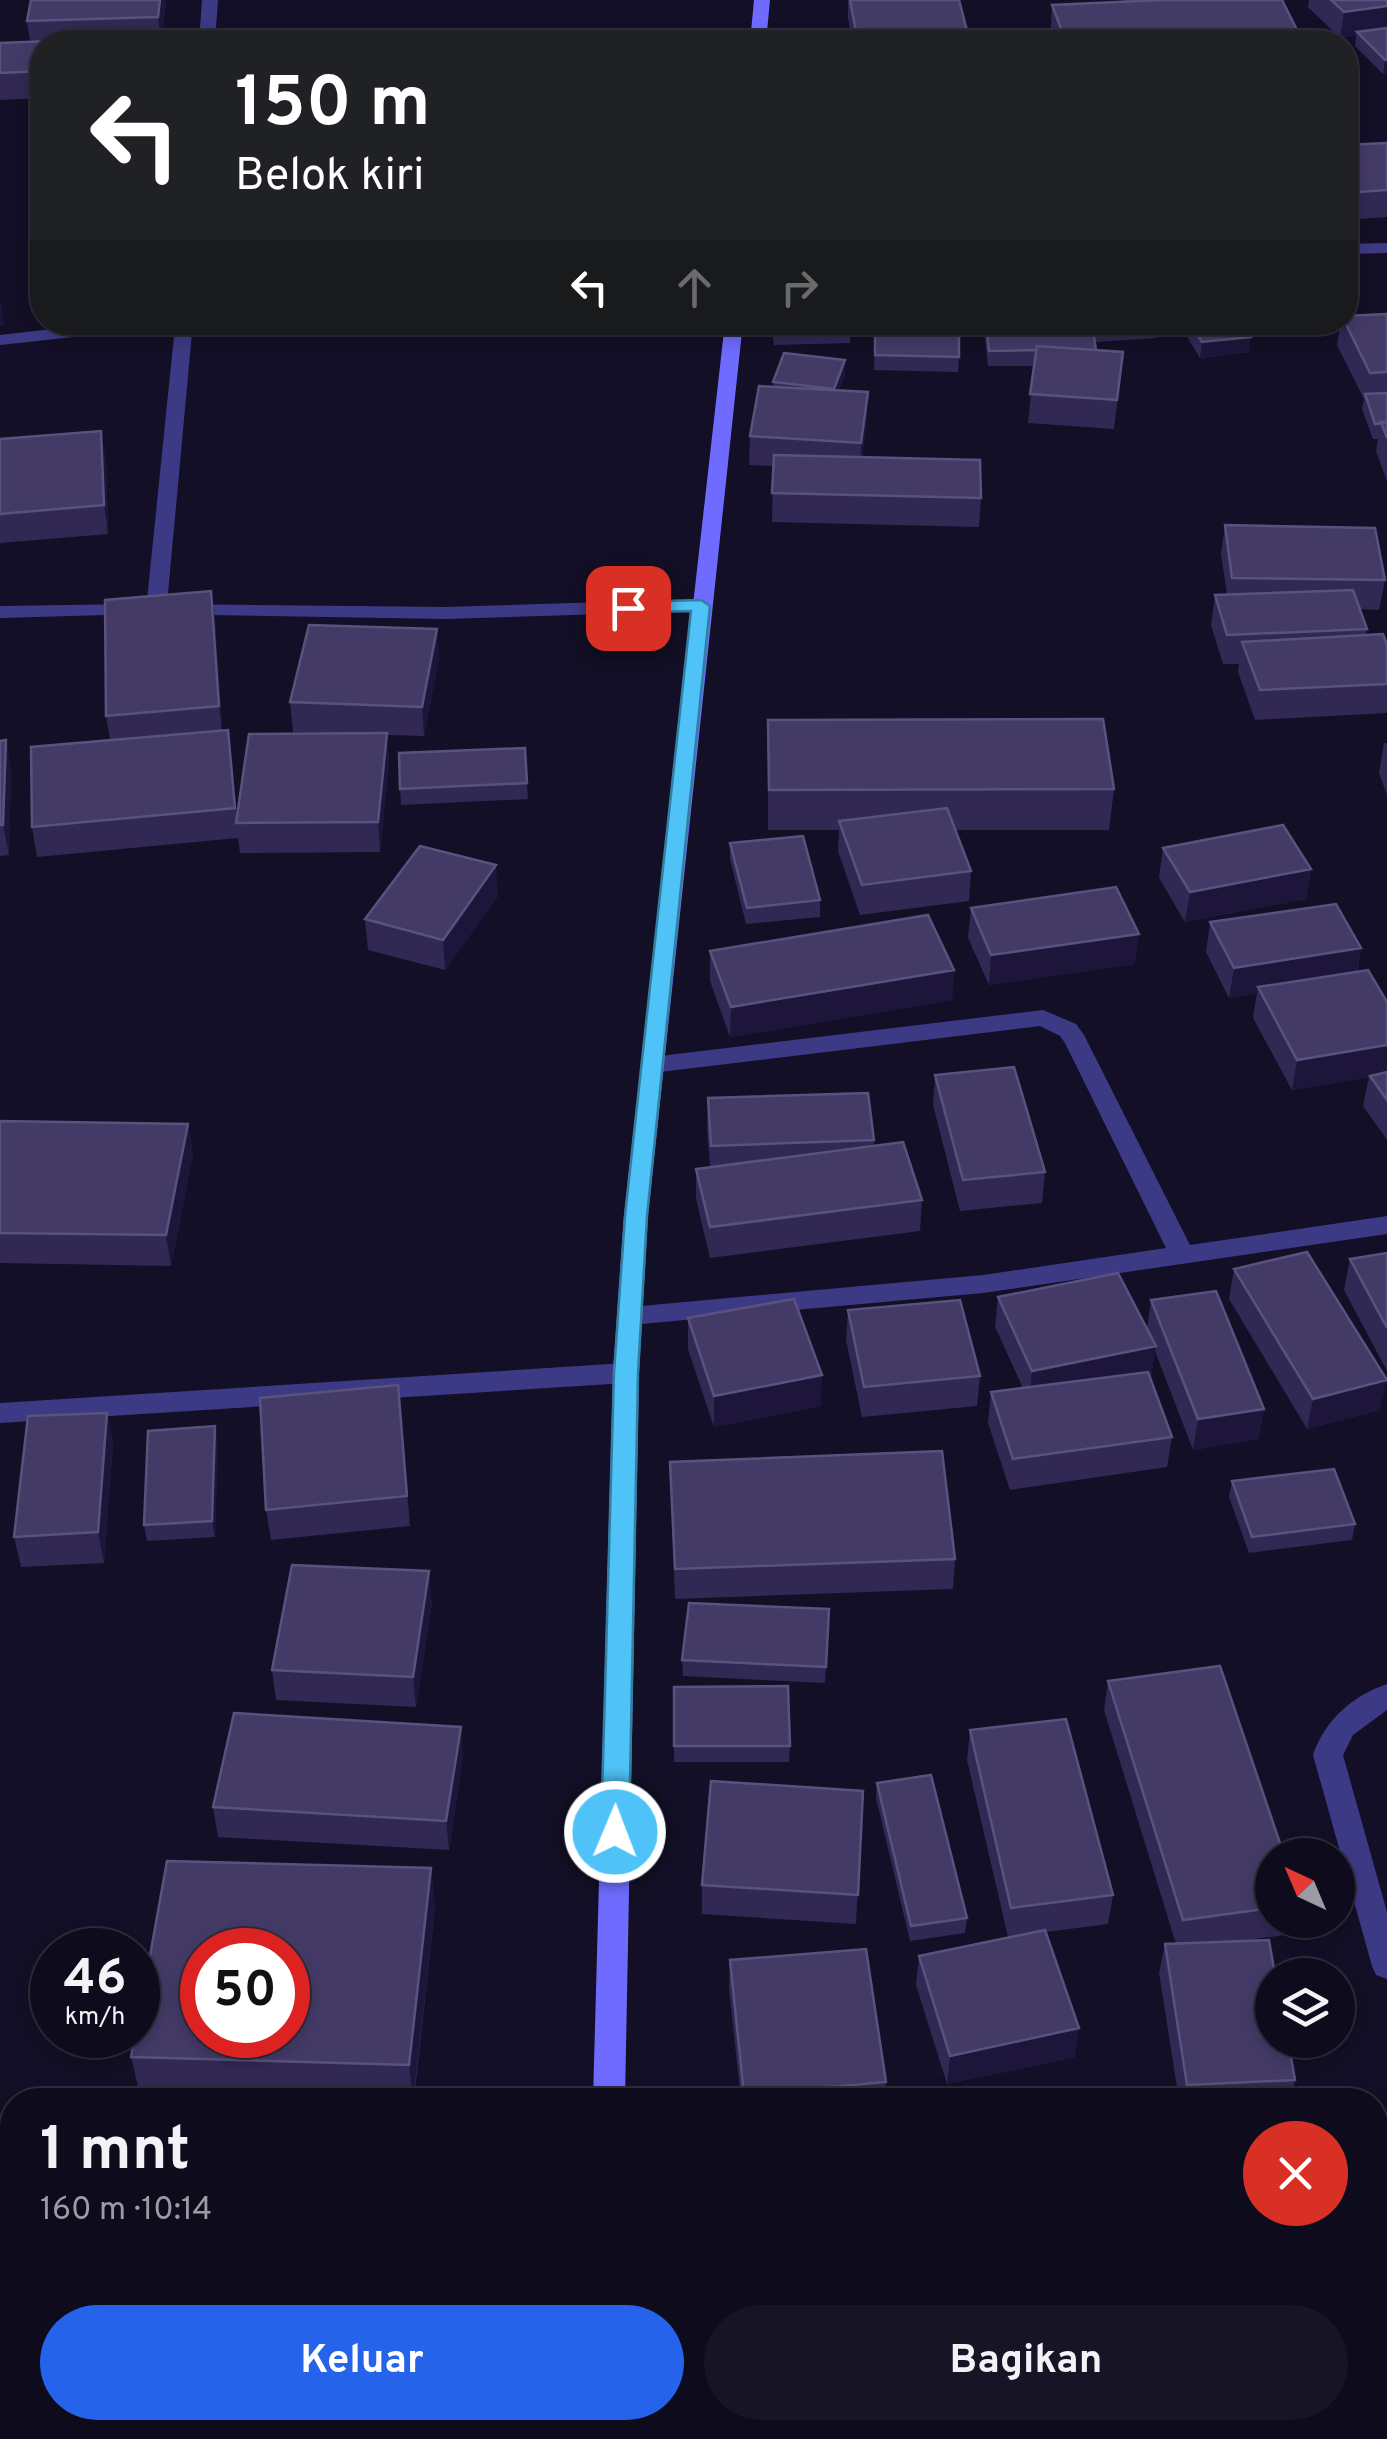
<!DOCTYPE html>
<html lang="id">
<meta charset="utf-8">
<style>
body{margin:0;font-family:Overpass,sans-serif;background:#171425;color:#f1f3f6;height:100vh;display:flex;flex-direction:column;font-size:38px;white-space:nowrap}
*{box-sizing:border-box;margin:0}
p{font-size:32px;color:#9b9ba3}
.icon{flex:none;width:55px;height:55px;fill:none;stroke:currentColor;stroke-width:2;stroke-linecap:round;stroke-linejoin:round}
.map{position:relative;flex:1;overflow:hidden}
.side{position:absolute;left:0px;top:2088px;width:1388px;height:352px;display:flex;flex-direction:column;background:#0e0b1c;border-radius:40px 40px 0 0;box-shadow:0 5px 15px #0003,0 0 0 2px #2e2b3b}
.side>*{flex:none}
.guide{position:absolute;left:30px;top:30px;width:1328px;height:305px;border-radius:40px;box-shadow:0 5px 15px #0003,0 0 0 2px #2e2b3b;background:#202124;color:#fff;overflow:hidden}
.needle{width:65px;rotate:316deg}
.fabs{position:absolute;left:1255px;top:1838px;display:grid;gap:20px}
.fabs a{display:grid;place-items:center;width:100px;height:100px;border-radius:50%;background:#0e0b1c;box-shadow:0 5px 15px #0003,0 0 0 2px #2e2b3b;font-size:50px}
.speed{position:absolute;left:30px;top:1928px;display:flex;gap:20px;font-size:50px;font-weight:700;text-align:center}
.speed>*{display:grid;place-content:center;width:130px;height:130px;border-radius:50%;background:#0e0b1c;box-shadow:0 5px 15px #0003,0 0 0 2px #2e2b3b;line-height:1}
.speed small{font-size:25px;font-weight:400}
.speed .limit{border:15px solid #d22;background:#fff;color:#111}
.pin{position:absolute;display:grid;place-items:center;width:85px;height:85px;color:#fff;margin:-42px;border-radius:20px;box-shadow:0 5px 15px #0006}
.me{position:absolute;width:110px;margin:-55px;rotate:1deg;stroke-linejoin:round;filter:drop-shadow(0 0 8px #0008)}
.turn{display:flex;align-items:center;gap:35px;height:210px;padding:0 40px;font-size:45px}
.turn .icon{width:130px;height:130px;stroke-width:2.5}
.turn b{display:block;font-size:70px;line-height:85px}
.lanes{display:flex;align-items:center;height:95px;padding:0 40px;background:#0003;justify-content:center;gap:50px;direction:ltr}
.lanes .off{opacity:.35}
.round{display:grid;place-items:center;flex:none;width:105px;height:105px;border-radius:52px;background:#171425}
.summary{display:flex;align-items:center;justify-content:space-between;height:170px;padding:0 40px}
h1{font-size:60px;font-weight:700;line-height:75px}
.button{display:flex;gap:20px;margin-top:auto;padding:20px 40px}
.button a{flex:1;height:115px;border-radius:60px;background:#2563eb;color:#fff;font-size:40px;font-weight:700;line-height:115px;text-align:center}
.button a+a{background:#171425;color:#f1f3f6}
.map>svg:first-child{display:block}
.lines{fill:none;stroke-linecap:round;stroke-linejoin:round}
.street{fill:#3d3a85;fill-rule:evenodd}
.secondary{fill:#6f6bff;fill-rule:evenodd}
.wall{fill:#312854}
.shaded-wall{fill:#1d163a}
.building{fill:#433a66;stroke:#5a527e;stroke-width:2.5;fill-rule:evenodd}
.route{fill:#4fc3f7;stroke:#337fa1;stroke-width:2.5}
</style>
<div class="map">
<svg width="1387" height="2439" viewBox="0 0 1387 2439">
<rect width="100%" height="100%" fill="#130f26"/>
<g class="lines">
<path class="street" d="M 202,0 L 218,0 L 215,42 L 199,42 Z
M 1387,243 L 1387,253 L 1345,254 L 1345,244 Z
M 114,322 L 193,322 L 167,604 L 446,607 L 701,599 L 711,605 L 701,611 L 446,619 L 149,614 L 146,610 L 175,326 L 0,345 L 0,335 Z
M 135,604 L 145,610 L 142,614 L 0,618 L 0,606 Z
M 1043,1010 L 1076,1024 L 1084,1035 L 1190,1245 L 1387,1216 L 1387,1234 L 983,1293 L 630,1325 L 621,1323 L 617,1316 L 621,1309 L 630,1307 L 983,1275 L 1166,1248 L 1065,1043 L 1060,1036 L 1040,1026 L 652,1073 L 640,1065 L 652,1057 Z
M 626,1363 L 635,1366 L 639,1373 L 635,1380 L 626,1383 L 0,1423 L 0,1403 Z
M 1387,1684 L 1387,1710 L 1353,1735 L 1343,1755 L 1387,1912 L 1387,1979 L 1376,1975 L 1372,1966 L 1313,1755 C 1325,1720 1352,1696 1387,1684 Z
M 1375,2155 L 1387,2155 L 1387,2185 L 1375,2185 Z"/>
<path class="secondary" d="M 754,0 L 770,0 L 766,42 L 750,42 Z
M 725,322 L 743,322 L 648,1215 L 639,1373 L 625,2100 L 593,2100 L 613,1373 L 624,1215 Z
M 589,2428 L 623,2428 L 623,2439 L 589,2439 Z"/>
</g>
<path class="wall" d="M 848,0 L 959,0 L 970,42 L 852,42 L 848,18 Z
M 1122,0 L 1285,0 L 1284,2 L 1303,42 L 1050,42 L 1052,5 L 1123,2 Z
M 1309,0 L 1387,0 L 1387,74 L 1383,74 L 1355,46 L 1356,36 L 1340,38 L 1308,7 Z
M 166,2 L 161,42 L 42,42 L 42,98 L 0,100 L 0,43 L 30,42 L 27,21 Z
M 1387,143 L 1387,217 L 1345,220 L 1345,145 Z
M 1387,314 L 1387,481 L 1376,451 L 1378,439 L 1373,439 L 1362,409 L 1364,399 L 1337,345 L 1341,322 Z
M 771,322 L 850,322 L 850,343 L 774,345 Z
M 1090,322 L 1159,322 L 1157,338 L 1096,342 L 1093,332 L 1096,350 L 1123,352 L 1114,429 L 1028,423 L 1034,366 L 988,366 L 985,339 L 986,324 Z
M 1178,322 L 1242,322 L 1249,352 L 1200,358 Z
M 875,330 L 959,357 L 958,372 L 874,370 Z
M 845,375 L 839,390 L 867,420 L 862,457 L 981,498 L 979,527 L 772,522 L 773,466 L 749,465 L 750,436 L 773,386 L 773,382 Z
M 0,439 L 106,459 L 108,534 L 0,543 Z
M 1225,525 L 1385,580 L 1379,610 L 1360,609 L 1367,629 L 1366,635 L 1387,645 L 1387,713 L 1255,720 L 1238,672 L 1239,664 L 1223,664 L 1211,625 L 1215,595 L 1227,595 L 1221,554 Z
M 211,591 L 215,620 L 222,730 L 228,730 L 237,818 L 322,733 L 293,732 L 290,702 L 439,658 L 424,736 L 387,735 L 389,762 L 380,852 L 240,853 L 238,838 L 37,857 L 32,827 L 110,740 L 106,716 Z
M 768,720 L 1114,789 L 1109,830 L 956,830 L 971,871 L 969,901 L 860,915 L 838,851 L 839,830 L 768,830 Z
M 6,740 L 11,770 L 9,855 L 0,856 L 0,741 Z
M 1384,743 L 1387,743 L 1387,795 L 1379,773 Z
M 525,748 L 528,799 L 401,805 L 400,789 Z
M 730,843 L 820,900 L 820,917 L 746,924 L 730,859 Z
M 1163,848 L 1311,869 L 1306,899 L 1185,922 L 1159,878 Z
M 498,896 L 445,970 L 368,950 L 365,919 Z
M 971,908 L 1135,964 L 989,985 L 968,938 Z
M 1210,922 L 1361,948 L 1357,972 L 1387,1002 L 1387,1140 L 1363,1106 L 1369,1077 L 1292,1090 L 1253,1018 L 1257,993 L 1229,998 L 1206,952 Z
M 710,951 L 954,970 L 952,1000 L 730,1037 L 710,981 Z
M 935,1075 L 1045,1172 L 1042,1203 L 960,1211 L 933,1105 Z
M 708,1098 L 874,1140 L 874,1146 L 922,1200 L 920,1231 L 710,1258 L 696,1199 L 696,1169 L 710,1167 L 707,1129 Z
M 0,1121 L 188,1124 L 193,1154 L 171,1266 L 0,1263 Z
M 1387,1253 L 1387,1371 L 1344,1290 L 1350,1259 Z
M 1234,1269 L 1380,1410 L 1307,1429 L 1229,1299 Z
M 998,1297 L 1147,1329 L 1151,1300 L 1264,1409 L 1258,1439 L 1193,1450 L 1155,1351 L 1151,1377 L 1150,1377 L 1172,1437 L 1167,1467 L 1010,1490 L 988,1423 L 991,1392 L 1023,1388 L 995,1327 Z
M 848,1310 L 980,1376 L 977,1406 L 862,1417 L 846,1340 Z
M 688,1318 L 821,1406 L 714,1427 L 688,1349 Z
M 398,1385 L 410,1526 L 271,1540 L 266,1510 Z
M 107,1413 L 113,1443 L 104,1563 L 21,1567 L 14,1537 Z
M 215,1426 L 218,1442 L 215,1537 L 147,1541 L 144,1525 Z
M 670,1462 L 955,1559 L 953,1589 L 675,1599 Z
M 1232,1481 L 1355,1524 L 1352,1540 L 1249,1553 L 1229,1497 Z
M 432,1602 L 416,1707 L 276,1700 L 272,1670 Z
M 829,1609 L 825,1683 L 683,1676 L 682,1660 Z
M 1108,1681 L 1272,1855 L 1272,1920 L 1298,1920 L 1294,1934 L 1240,1941 L 1295,2080 L 1290,2100 L 1179,2100 L 1159,1973 L 1165,1944 L 1176,1944 L 1104,1710 Z
M 674,1687 L 790,1746 L 789,1762 L 674,1762 Z
M 970,1730 L 1113,1895 L 1108,1924 L 1046,1932 L 1075,2057 L 947,2084 L 916,1985 L 919,1956 L 1022,1935 L 1008,1937 L 967,1760 Z
M 463,1757 L 449,1850 L 218,1837 L 213,1807 Z
M 877,1783 L 967,1918 L 965,1933 L 910,1941 L 876,1798 Z
M 863,1791 L 856,1924 L 702,1914 L 702,1885 Z
M 431,1868 L 435,1908 L 414,2100 L 304,2100 L 140,2095 L 131,2057 Z
M 730,1960 L 886,2082 L 885,2100 L 741,2100 L 729,1988 Z
M 948,2428 L 1111,2428 L 1112,2439 L 948,2439 Z
M 1278,2428 L 1375,2428 L 1387,2439 L 1280,2439 Z"/>
<path class="shaded-wall" d="M 160,0 L 165,0 L 166,2 L 161,42 L 158,17 Z
M 1387,6 L 1387,31 L 1357,32 L 1356,36 L 1340,38 L 1344,12 Z
M 1385,60 L 1387,60 L 1387,74 L 1383,74 Z
M 0,298 L 4,325 L 0,326 Z
M 1251,337 L 1249,352 L 1200,358 L 1202,342 Z
M 845,360 L 845,375 L 834,405 L 834,389 Z
M 868,392 L 867,420 L 860,471 L 861,443 Z
M 101,431 L 106,459 L 108,534 L 104,505 Z
M 211,591 L 215,620 L 223,736 L 219,706 Z
M 437,629 L 439,658 L 424,736 L 422,707 Z
M 387,733 L 389,762 L 380,852 L 378,822 Z
M 6,740 L 11,770 L 9,855 L 3,825 Z
M 496,865 L 498,896 L 445,970 L 443,940 Z
M 1311,869 L 1306,899 L 1185,922 L 1190,892 Z
M 1139,934 L 1135,964 L 989,985 L 991,955 Z
M 1361,948 L 1355,978 L 1258,987 L 1257,993 L 1229,998 L 1234,968 Z
M 954,970 L 952,1000 L 730,1037 L 731,1007 Z
M 1387,1045 L 1387,1074 L 1292,1090 L 1297,1060 Z
M 188,1124 L 193,1154 L 171,1266 L 166,1235 Z
M 1156,1346 L 1151,1377 L 1029,1402 L 1032,1371 Z
M 822,1375 L 821,1406 L 714,1427 L 714,1396 Z
M 1387,1380 L 1380,1410 L 1307,1429 L 1313,1399 Z
M 1264,1409 L 1258,1439 L 1193,1450 L 1198,1419 Z
M 107,1413 L 113,1443 L 104,1563 L 98,1532 Z
M 215,1426 L 218,1442 L 215,1537 L 212,1521 Z
M 429,1571 L 432,1602 L 416,1707 L 413,1677 Z
M 461,1727 L 463,1757 L 449,1850 L 446,1821 Z
M 431,1868 L 435,1908 L 413,2100 L 409,2065 Z
M 1079,2028 L 1075,2057 L 947,2084 L 950,2056 Z
M 264,2428 L 271,2428 L 270,2439 L 263,2439 Z"/>
<path class="building" d="M 31,0 L 160,0 L 158,17 L 27,21 Z
M 850,0 L 959,0 L 970,42 L 858,42 Z
M 1161,0 L 1282,0 L 1303,42 L 1066,42 L 1052,5 Z
M 1331,0 L 1387,0 L 1387,6 L 1344,12 Z
M 1387,28 L 1387,60 L 1385,60 L 1357,32 Z
M 122,38 L 121,42 L 42,42 L 42,71 L 0,73 L 0,43 Z
M 1387,143 L 1387,190 L 1345,193 L 1345,145 Z
M 1387,314 L 1387,372 L 1370,373 L 1345,322 L 1345,316 Z
M 773,322 L 850,322 L 851,328 L 774,330 Z
M 1096,322 L 1159,322 L 1097,326 Z
M 1189,322 L 1242,322 L 1251,337 L 1202,342 Z
M 986,324 L 1092,324 L 1096,350 L 1037,346 L 1036,350 L 989,351 Z
M 875,330 L 959,333 L 959,357 L 875,355 Z
M 1037,346 L 1123,352 L 1117,400 L 1030,394 Z
M 784,353 L 845,360 L 834,389 L 773,382 Z
M 759,386 L 868,392 L 861,443 L 750,436 Z
M 1387,393 L 1387,422 L 1375,424 L 1365,394 Z
M 1381,422 L 1387,422 L 1387,438 Z
M 101,431 L 104,505 L 0,514 L 0,439 Z
M 774,455 L 980,460 L 981,498 L 772,493 Z
M 1225,525 L 1375,528 L 1385,580 L 1232,578 Z
M 1353,590 L 1367,629 L 1227,635 L 1215,595 Z
M 211,591 L 219,706 L 106,716 L 105,600 Z
M 309,625 L 437,629 L 422,707 L 290,702 Z
M 1383,634 L 1387,645 L 1387,684 L 1260,690 L 1242,642 Z
M 1103,719 L 1114,789 L 769,790 L 768,720 Z
M 228,730 L 235,808 L 32,827 L 31,747 Z
M 387,733 L 378,822 L 236,823 L 249,734 Z
M 6,740 L 3,825 L 0,825 L 0,741 Z
M 525,748 L 527,783 L 400,789 L 399,753 Z
M 947,808 L 971,871 L 862,885 L 839,821 Z
M 1283,825 L 1311,869 L 1190,892 L 1163,848 Z
M 803,836 L 820,900 L 747,908 L 730,843 Z
M 420,846 L 496,865 L 443,940 L 365,919 Z
M 1116,887 L 1139,934 L 991,955 L 971,908 Z
M 1336,904 L 1361,948 L 1234,968 L 1210,922 Z
M 928,915 L 954,970 L 731,1007 L 710,951 Z
M 1368,970 L 1387,1002 L 1387,1045 L 1297,1060 L 1258,987 Z
M 1014,1067 L 1045,1172 L 963,1180 L 935,1075 Z
M 1387,1072 L 1387,1100 L 1370,1076 Z
M 868,1093 L 874,1140 L 711,1146 L 708,1098 Z
M 0,1121 L 188,1124 L 166,1235 L 0,1233 Z
M 903,1142 L 922,1200 L 710,1227 L 696,1169 Z
M 1307,1252 L 1387,1380 L 1313,1399 L 1234,1269 Z
M 1387,1253 L 1387,1328 L 1350,1259 Z
M 1118,1273 L 1156,1346 L 1032,1371 L 998,1297 Z
M 1216,1291 L 1264,1409 L 1198,1419 L 1151,1300 Z
M 794,1299 L 822,1375 L 714,1396 L 688,1318 Z
M 960,1300 L 980,1376 L 864,1387 L 848,1310 Z
M 1148,1372 L 1172,1437 L 1013,1459 L 991,1392 Z
M 398,1385 L 407,1496 L 266,1510 L 260,1398 Z
M 107,1413 L 98,1532 L 14,1537 L 28,1416 Z
M 215,1426 L 212,1521 L 144,1525 L 148,1431 Z
M 942,1451 L 955,1559 L 675,1569 L 670,1462 Z
M 1334,1469 L 1355,1524 L 1252,1537 L 1232,1481 Z
M 292,1565 L 429,1571 L 413,1677 L 272,1670 Z
M 689,1603 L 829,1609 L 826,1667 L 682,1660 Z
M 1220,1666 L 1284,1855 L 1272,1855 L 1272,1908 L 1183,1920 L 1108,1681 Z
M 788,1686 L 790,1746 L 674,1746 L 674,1687 Z
M 234,1713 L 461,1727 L 446,1821 L 213,1807 Z
M 1066,1719 L 1113,1895 L 1011,1908 L 970,1730 Z
M 931,1775 L 967,1918 L 911,1926 L 877,1783 Z
M 711,1781 L 863,1791 L 858,1895 L 702,1885 Z
M 167,1861 L 431,1868 L 409,2065 L 131,2057 L 135,2035 L 138,2035 L 138,2023 ZM 202,1950 L 288,1950 L 288,2035 L 202,2035 Z
M 1045,1930 L 1079,2028 L 950,2056 L 919,1956 Z
M 1269,1940 L 1275,1975 L 1272,1975 L 1272,2040 L 1288,2040 L 1295,2080 L 1187,2085 L 1165,1944 Z
M 866,1949 L 886,2082 L 744,2095 L 730,1960 Z
M 1387,2321 L 1387,2439 L 1297,2439 L 1295,2428 L 1375,2428 L 1375,2322 Z
M 12,2385 L 12,2428 L 264,2428 L 263,2439 L 6,2439 Z
M 708,2428 L 928,2428 L 929,2439 L 708,2439 Z
M 953,2428 L 1111,2428 L 1112,2439 L 954,2439 Z"/>
<path class="route" d="M 701,600 L 710,606 L 647,1216 L 638,1373 L 629,1832 L 625,1840 L 605,1840 L 601,1832 L 614,1373 L 625,1216 L 691,611 L 628,613 L 619,608 L 628,602 Z"/>
</svg>
<div class="fabs">
<a><svg class="needle" viewBox="-14 -14 28 28"><path d="M0-13l5 13h-10z" fill="#e53935"/><path d="M0 13l5-13h-10z" fill="#9b9ba3"/></svg></a>
<a><svg class="icon" aria-label="layers" viewBox="0 0 24 24"><path d="M12 4l9 5-9 5-9-5zM3 14l9 5 9-5"/></svg></a>
</div>
<div class="speed"><div>46<small>km/h</small></div><div class="limit">50</div></div>
<div class="pin" style="left:628px;top:608px;background:#d93025"><svg class="icon" aria-label="arrive" viewBox="0 0 24 24"><path d="M6 21V4h12l-3 4 3 4H6"/></svg></div>
<svg class="me" style="left:615px;top:1832px" viewBox="-20 -20 40 40"><circle r="17" fill="#4fc3f7" stroke="#fff" stroke-width="3"/><path d="M0-11L8 9 0 5-8 9z" fill="#fff"/></svg>
<div class="guide">
<div class="turn"><svg class="icon" aria-label="left" viewBox="0 0 24 24"><path d="M17 20v-9H6M10 6l-5 5 5 5"/></svg><div><b>150 m</b>Belok kiri</div></div>
<div class="lanes"><svg class="icon" aria-label="left" viewBox="0 0 24 24"><path d="M17 20v-9H6M10 6l-5 5 5 5"/></svg><svg class="icon off" aria-label="ahead" viewBox="0 0 24 24"><path d="M12 20V5M6 11l6-6 6 6"/></svg><svg class="icon off" aria-label="right" viewBox="0 0 24 24"><path d="M7 20v-9h11M14 6l5 5-5 5"/></svg></div>
</div>
<section class="side">
<div class="summary"><div><h1>1 mnt</h1><p>160 m · 10:14</p></div><a class="round" style="background:#d93025;color:#fff"><svg class="icon" aria-label="close" viewBox="0 0 24 24"><path d="M6 6l12 12M18 6L6 18"/></svg></a></div>
<div class="button"><a>Keluar</a><a>Bagikan</a></div>
</section>
</div>
